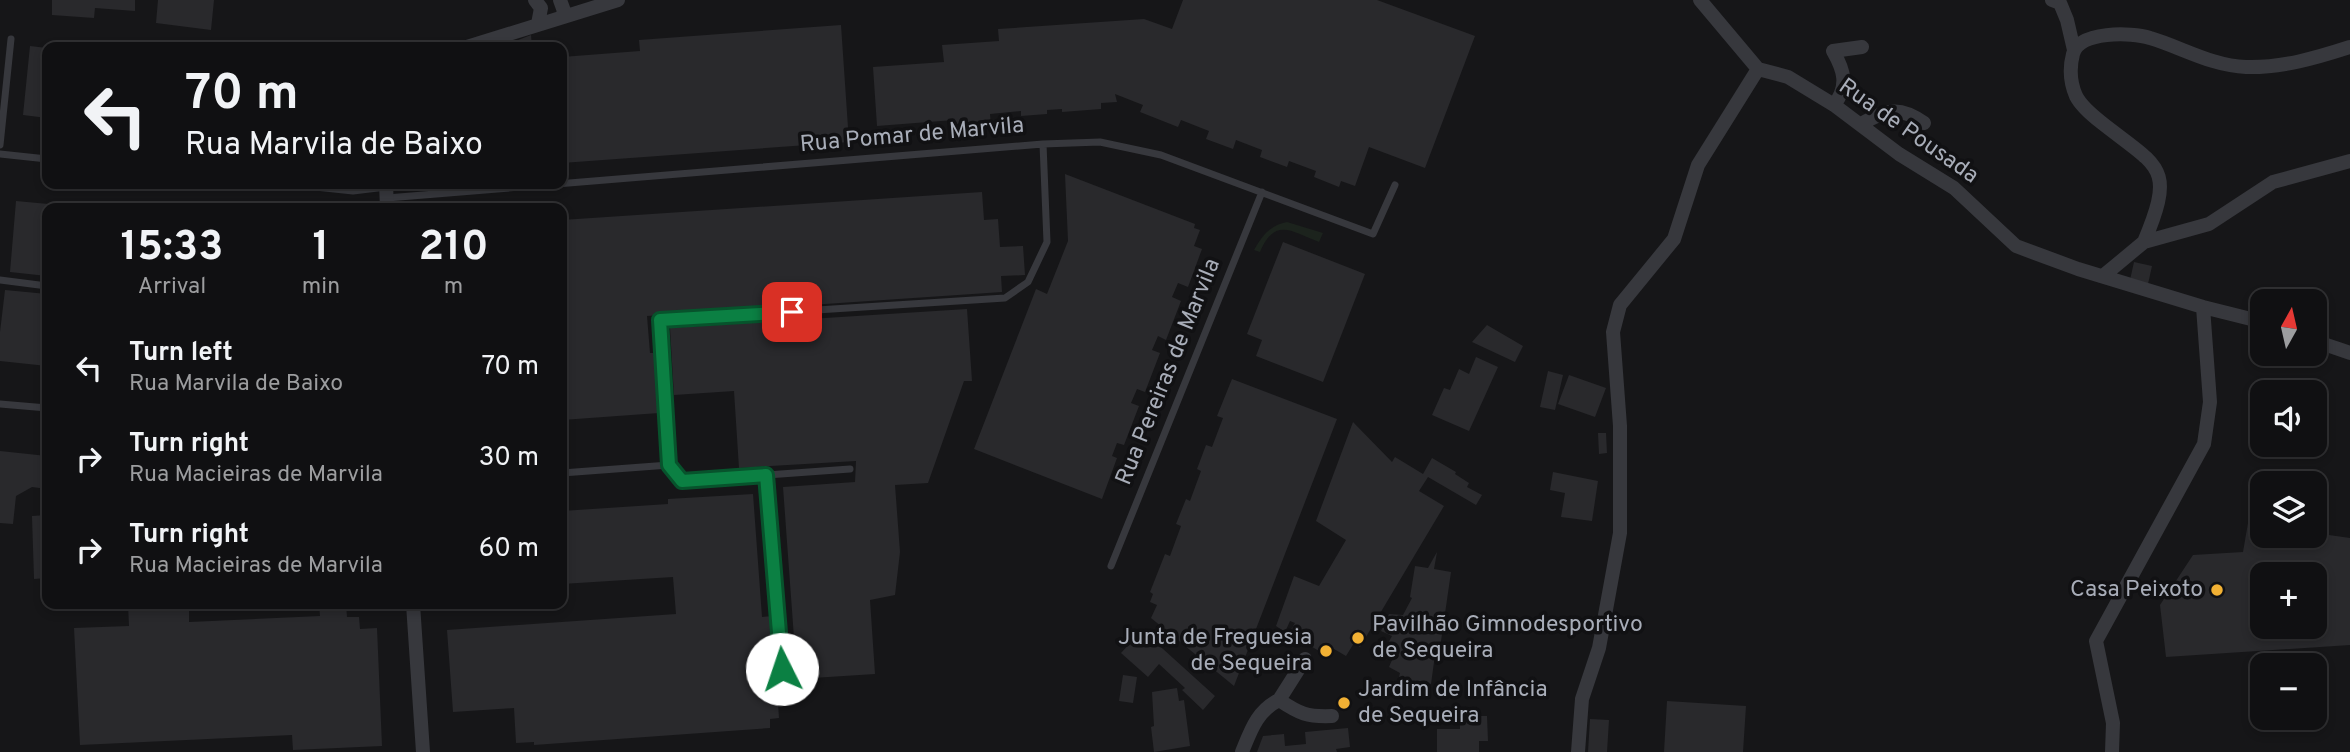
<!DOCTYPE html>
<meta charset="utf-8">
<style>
body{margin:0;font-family:Overpass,sans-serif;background:#1e1e20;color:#f1f3f6;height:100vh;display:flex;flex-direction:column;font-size:26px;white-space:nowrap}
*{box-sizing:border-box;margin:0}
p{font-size:23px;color:#9c9d9f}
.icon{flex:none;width:38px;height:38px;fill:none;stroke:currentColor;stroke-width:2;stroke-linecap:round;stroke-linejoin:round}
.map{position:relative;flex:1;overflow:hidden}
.drawer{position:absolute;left:42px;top:203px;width:525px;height:406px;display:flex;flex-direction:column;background:#101012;border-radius:14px;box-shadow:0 4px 10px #0003,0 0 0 2px #303032}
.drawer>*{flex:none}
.hud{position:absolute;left:42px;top:42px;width:525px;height:147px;border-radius:14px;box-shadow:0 4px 10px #0003,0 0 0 2px #303032;background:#101012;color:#f1f3f6;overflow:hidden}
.needle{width:46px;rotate:8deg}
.fabs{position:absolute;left:2250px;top:289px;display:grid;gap:14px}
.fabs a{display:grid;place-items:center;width:77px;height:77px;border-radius:14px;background:#101012;box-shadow:0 4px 10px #0003,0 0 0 2px #303032;font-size:35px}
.pin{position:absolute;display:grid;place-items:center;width:60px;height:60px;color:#fff;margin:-30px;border-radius:14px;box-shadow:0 4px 10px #0006}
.me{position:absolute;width:77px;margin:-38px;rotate:356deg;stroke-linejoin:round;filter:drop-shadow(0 0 5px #0008)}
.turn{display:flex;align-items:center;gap:24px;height:147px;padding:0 28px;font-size:32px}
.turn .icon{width:91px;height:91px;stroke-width:2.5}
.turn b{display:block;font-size:49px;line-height:60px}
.eta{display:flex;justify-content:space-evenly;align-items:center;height:119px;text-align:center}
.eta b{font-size:42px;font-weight:700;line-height:49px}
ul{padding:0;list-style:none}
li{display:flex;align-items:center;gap:21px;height:91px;padding:0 28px}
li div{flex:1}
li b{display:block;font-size:26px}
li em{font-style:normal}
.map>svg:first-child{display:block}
.green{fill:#1c231d}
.building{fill:#29292c;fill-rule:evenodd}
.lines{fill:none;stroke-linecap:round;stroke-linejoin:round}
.lane{stroke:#37383d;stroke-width:7}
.street{stroke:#37383d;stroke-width:14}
.route-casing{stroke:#07532c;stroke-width:18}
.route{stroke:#0b8043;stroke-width:12}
.poi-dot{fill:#f2b134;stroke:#111113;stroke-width:2.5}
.labels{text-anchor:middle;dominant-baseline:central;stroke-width:7;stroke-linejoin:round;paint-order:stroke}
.street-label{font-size:23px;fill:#a8adb8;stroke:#111113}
.poi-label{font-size:23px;fill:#a8adb8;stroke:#111113;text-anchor:end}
</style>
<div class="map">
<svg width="2350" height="752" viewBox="0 0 2350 752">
<rect width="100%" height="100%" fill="#161618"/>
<path class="green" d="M 1287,222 L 1323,233 L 1319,242 C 1291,231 1275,217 1260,252 L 1254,250 C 1262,236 1270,225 1287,222 Z"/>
<path class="building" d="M 52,0 L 135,0 L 135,11 L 95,8 L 94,18 L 52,15 Z
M 158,0 L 214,0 L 211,30 L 156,23 Z
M 1183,0 L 1377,0 L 1475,36 L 1425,168 L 1369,147 L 1355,186 L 1341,181 L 1339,187 L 1314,177 L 1316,171 L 1289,161 L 1287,167 L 1260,157 L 1262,150 L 1236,140 L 1233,149 L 1206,139 L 1209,131 L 1181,120 L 1178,127 L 1140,112 L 1143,105 L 1115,94 L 1117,102 L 1101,103 L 1101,109 L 1062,112 L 1062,109 L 1047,110 L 1047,114 L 1021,116 L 1021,111 L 990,114 L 991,127 L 955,130 L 954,120 L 877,126 L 873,67 L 944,62 L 942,45 L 999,41 L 998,29 L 1144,19 L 1172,29 Z
M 841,25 L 849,142 L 562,163 L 562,57 L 640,51 L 639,40 Z
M 531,35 L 532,47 L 500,47 Z
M 30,46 L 47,48 L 47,118 L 23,115 Z
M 1065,174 L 1195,224 L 1194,228 L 1200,230 L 1194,246 L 1202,249 L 1188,287 L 1178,283 L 1172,297 L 1181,301 L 1166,340 L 1158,336 L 1152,350 L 1160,353 L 1145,392 L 1137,389 L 1131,403 L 1139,406 L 1124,445 L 1117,443 L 1112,456 L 1117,458 L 1102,499 L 974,449 L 1036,289 L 1047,294 L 1068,241 Z
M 982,192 L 984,220 L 998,219 L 1000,247 L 1023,246 L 1025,275 L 1001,276 L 1002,292 L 647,316 L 650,353 L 655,353 L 659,413 L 562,420 L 562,220 Z
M 16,201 L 70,206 L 70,208 L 47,208 L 47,276 L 10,272 Z
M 1283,242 L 1365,274 L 1323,382 L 1256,356 L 1262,340 L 1247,334 Z
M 2134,262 L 2152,266 L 2148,284 L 2130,280 Z
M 5,290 L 47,294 L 47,366 L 0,361 L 0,332 Z
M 967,309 L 972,381 L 964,381 L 928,483 L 895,485 L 900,552 L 895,595 L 870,600 L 875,674 L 797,679 L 783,487 L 855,482 L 856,461 L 739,468 L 734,391 L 674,395 L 670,328 Z
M 1487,325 L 1523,346 L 1515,362 L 1472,342 Z
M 1476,357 L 1498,367 L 1469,431 L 1432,415 L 1444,388 L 1450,390 L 1459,369 L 1469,374 Z
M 1548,371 L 1563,375 L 1555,410 L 1540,407 Z
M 1569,375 L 1606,388 L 1595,417 L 1558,404 Z
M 1232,379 L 1337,419 L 1234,686 L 1151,618 L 1157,605 L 1150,602 L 1153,594 L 1150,592 L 1165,554 L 1170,556 L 1181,526 L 1176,524 L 1186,499 L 1190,501 L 1201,471 L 1197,469 L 1206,445 L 1212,447 L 1223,418 L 1217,416 Z
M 1353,422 L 1392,462 L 1395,457 L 1423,474 L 1432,458 L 1456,472 L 1455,474 L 1469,483 L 1467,487 L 1482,495 L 1476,505 L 1428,477 L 1419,491 L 1444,506 L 1360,647 L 1354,643 L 1346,656 L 1334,649 L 1329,657 L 1289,633 L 1295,623 L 1290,621 L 1285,632 L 1276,626 L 1294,576 L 1319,586 L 1346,540 L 1316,521 Z
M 1598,433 L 1606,433 L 1607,453 L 1599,454 Z
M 0,451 L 47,456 L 47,489 L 32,487 L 16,496 L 13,524 L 0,523 Z
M 1553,472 L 1598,481 L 1592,521 L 1561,517 L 1565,493 L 1550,490 Z
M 753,494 L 762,617 L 772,616 L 779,718 L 770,719 L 770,728 L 534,745 L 534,742 L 516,743 L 514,708 L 453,712 L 447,630 L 676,614 L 673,577 L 562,584 L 562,511 L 668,504 L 668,499 Z
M 47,515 L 47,578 L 34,579 L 32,516 Z
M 2248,523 L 2263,525 L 2263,536 L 2315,536 L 2315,533 L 2350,538 L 2350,645 L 2166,657 L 2160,605 L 2193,555 L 2243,552 ZM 2263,574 L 2315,574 L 2315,626 L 2263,626 Z
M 1437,552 L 1434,569 L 1451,572 L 1439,655 L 1435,655 L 1431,684 L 1427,683 L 1426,689 L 1413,683 L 1412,693 L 1407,692 L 1408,679 L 1399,677 L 1400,673 L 1389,667 L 1392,660 L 1382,654 L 1392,636 L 1381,631 L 1389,614 L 1403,615 L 1412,598 L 1410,597 L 1415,566 L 1428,568 Z
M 128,604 L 189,604 L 189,622 L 320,616 L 319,604 L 346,604 L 347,617 L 359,617 L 360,629 L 377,628 L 382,746 L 293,750 L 292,735 L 80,745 L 74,628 L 129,626 Z
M 1142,630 L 1215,696 L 1203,710 L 1182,690 L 1185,688 L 1159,664 L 1148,677 L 1121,653 Z
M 1123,675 L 1137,677 L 1133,703 L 1119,701 Z
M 1177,688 L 1179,701 L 1184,700 L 1190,746 L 1154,752 L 1151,727 L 1154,726 L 1152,692 Z
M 1667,701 L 1746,706 L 1743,752 L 1664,752 Z
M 1460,716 L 1487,716 L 1488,741 L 1479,741 L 1479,752 L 1437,752 L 1437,729 L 1460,729 Z
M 1590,719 L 1609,720 L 1607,752 L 1588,752 Z
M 1348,728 L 1350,747 L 1336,749 L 1337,752 L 1257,752 L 1263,736 L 1284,734 L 1285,746 L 1306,744 L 1305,732 Z"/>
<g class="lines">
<path class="lane" d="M 0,145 L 11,39
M 0,154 L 47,159
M 287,184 L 353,191 L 386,187
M 387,198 L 1043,144 L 1100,142 L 1161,155 L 1373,234 L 1395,185
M 0,280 L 47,286
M 0,404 L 47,408
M 669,465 L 660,320 L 1005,298 L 1028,282 L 1047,242 L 1043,144
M 562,473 L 669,465 L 682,481 L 767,475 L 782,669
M 767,475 L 850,469
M 1111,566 L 1262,192"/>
<path class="street" d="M 535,0 L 541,8 L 538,24
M 560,0 L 564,11 L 562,17
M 1700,0 L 1758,69
M 2052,0 L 2060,3 L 2067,20 L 2074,50
M 467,47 L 618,0
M 1758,69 L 1788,77 L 1834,105 L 1899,154 L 1954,188 L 2016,246 L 2078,269 L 2203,307 L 2263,322
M 1834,105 C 1849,86 1844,70 1833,51 L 1862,47
M 1861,124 C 1886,110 1899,105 1924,123
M 386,184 L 387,208
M 2144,242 C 2176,166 2159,168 2102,123 C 2093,116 2081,106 2076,96 C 2070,82 2069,69 2073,54 C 2079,31 2131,32 2150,38 C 2181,47 2212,66 2246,67 C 2282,68 2316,58 2350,47
M 2103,276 L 2144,242 L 2209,224 L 2273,182 L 2350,161
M 2315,341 L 2350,353
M 413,604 L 423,752
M 1279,700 L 1305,659
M 1242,752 C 1251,730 1257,711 1279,700 C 1300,714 1307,717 1332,716
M 1578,752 L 1582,699 L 1599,648 L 1620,533 L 1620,426 L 1613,332 L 1620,305 L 1674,239 L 1698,165 L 1758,69
M 2112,752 L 2113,723 L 2096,641 L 2204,444 L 2210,402 L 2203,307"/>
</g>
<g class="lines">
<g class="route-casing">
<path id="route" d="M 782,669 L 766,475 L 682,481 L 669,465 L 660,320 L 792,312"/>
</g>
<use href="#route" class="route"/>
</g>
<g class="poi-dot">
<circle cx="2217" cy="590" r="7"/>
<circle cx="1358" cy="638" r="7"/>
<circle cx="1326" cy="651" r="7"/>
<circle cx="1344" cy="703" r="7"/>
</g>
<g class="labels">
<g class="street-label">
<text transform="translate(1908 132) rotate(35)">Rua de Pousada</text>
<text transform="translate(912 136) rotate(-5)">Rua Pomar de Marvila</text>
<text transform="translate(1169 372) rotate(-68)">Rua Pereiras de Marvila</text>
</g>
<g class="poi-label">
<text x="2203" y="590">Casa Peixoto</text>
<text x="1372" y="625" text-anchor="start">Pavilhão Gimnodesportivo<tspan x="1372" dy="26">de Sequeira</tspan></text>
<text x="1312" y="638">Junta de Freguesia<tspan x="1312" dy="26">de Sequeira</tspan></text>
<text x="1358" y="690" text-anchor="start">Jardim de Infância<tspan x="1358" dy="26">de Sequeira</tspan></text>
</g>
</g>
</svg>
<div class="fabs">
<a><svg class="needle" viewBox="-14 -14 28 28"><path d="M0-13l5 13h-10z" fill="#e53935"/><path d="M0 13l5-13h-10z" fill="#9c9d9f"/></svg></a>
<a><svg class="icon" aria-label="sound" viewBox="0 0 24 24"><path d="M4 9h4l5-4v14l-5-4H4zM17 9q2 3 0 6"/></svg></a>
<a><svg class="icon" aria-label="layers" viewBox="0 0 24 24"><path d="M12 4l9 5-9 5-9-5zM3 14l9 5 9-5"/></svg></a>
<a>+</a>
<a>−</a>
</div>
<div class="pin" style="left:792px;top:312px;background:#d93025"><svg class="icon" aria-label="arrive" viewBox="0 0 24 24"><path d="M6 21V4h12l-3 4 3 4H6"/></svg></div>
<svg class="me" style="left:782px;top:669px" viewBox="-20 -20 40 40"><circle r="19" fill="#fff"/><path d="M0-13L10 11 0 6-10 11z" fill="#0b8043"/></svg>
<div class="hud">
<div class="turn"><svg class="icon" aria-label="left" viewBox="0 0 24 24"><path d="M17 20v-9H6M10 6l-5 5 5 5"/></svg><div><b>70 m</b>Rua Marvila de Baixo</div></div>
</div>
<section class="drawer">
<div class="eta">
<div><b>15:33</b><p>Arrival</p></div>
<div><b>1</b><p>min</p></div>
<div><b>210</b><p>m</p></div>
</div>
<ul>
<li><svg class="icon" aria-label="left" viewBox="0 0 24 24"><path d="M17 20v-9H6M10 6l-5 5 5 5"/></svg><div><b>Turn left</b><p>Rua Marvila de Baixo</p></div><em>70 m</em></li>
<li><svg class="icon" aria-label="right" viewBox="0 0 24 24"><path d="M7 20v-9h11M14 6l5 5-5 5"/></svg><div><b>Turn right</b><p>Rua Macieiras de Marvila</p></div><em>30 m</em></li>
<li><svg class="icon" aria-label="right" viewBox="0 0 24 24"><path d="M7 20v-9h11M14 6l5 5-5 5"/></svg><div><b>Turn right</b><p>Rua Macieiras de Marvila</p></div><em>60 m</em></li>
</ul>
</section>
</div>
